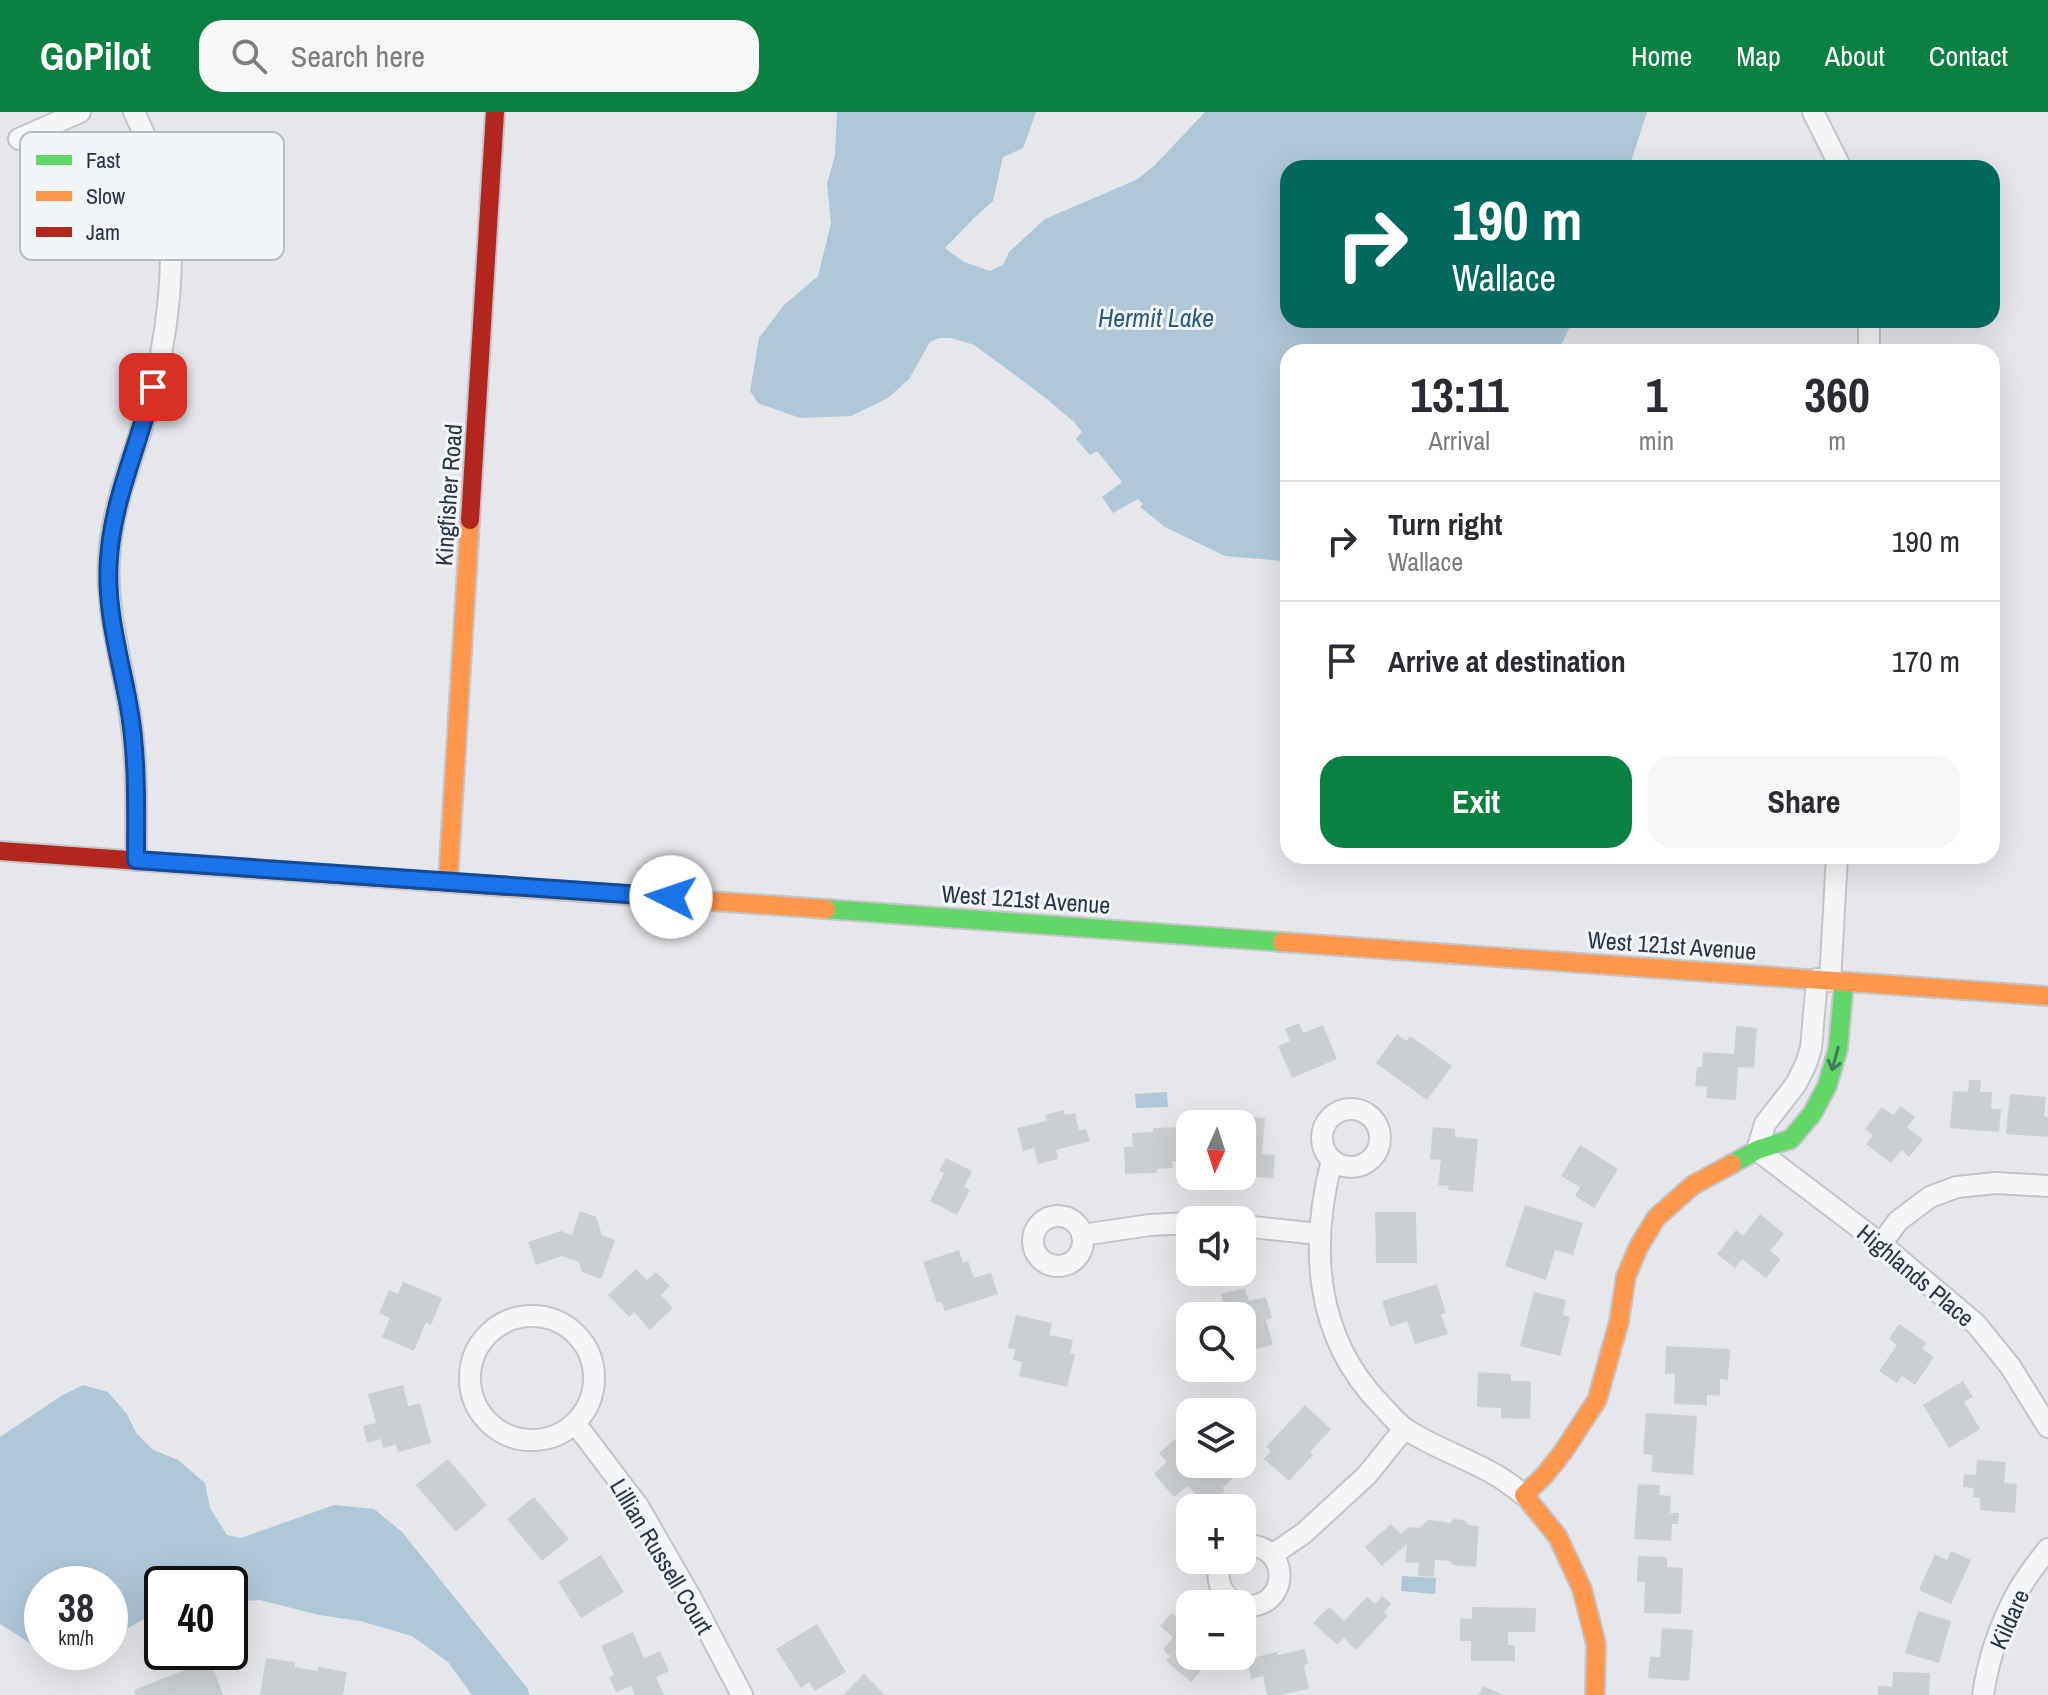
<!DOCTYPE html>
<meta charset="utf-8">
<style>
body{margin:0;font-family:"Archivo Narrow",sans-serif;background:#f7f7f7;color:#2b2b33;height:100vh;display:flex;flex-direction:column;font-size:30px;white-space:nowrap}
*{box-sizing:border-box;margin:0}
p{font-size:26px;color:#7c7c81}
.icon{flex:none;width:44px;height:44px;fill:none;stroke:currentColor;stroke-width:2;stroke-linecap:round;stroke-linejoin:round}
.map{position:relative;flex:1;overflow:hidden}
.details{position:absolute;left:1280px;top:232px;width:720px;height:520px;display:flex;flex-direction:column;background:#fff;border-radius:24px;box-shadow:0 8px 32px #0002}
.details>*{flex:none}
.top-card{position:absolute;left:1280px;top:48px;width:720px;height:168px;border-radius:24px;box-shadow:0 8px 32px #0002;background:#00695c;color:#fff;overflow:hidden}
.needle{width:52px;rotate:183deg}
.fabs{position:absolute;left:1176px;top:998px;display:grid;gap:16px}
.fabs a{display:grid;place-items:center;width:80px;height:80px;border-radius:16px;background:#fff;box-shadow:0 8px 32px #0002;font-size:40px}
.speed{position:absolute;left:24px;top:1454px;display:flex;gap:16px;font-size:40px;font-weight:700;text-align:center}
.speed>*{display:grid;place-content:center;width:104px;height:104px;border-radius:50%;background:#fff;box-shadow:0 8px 32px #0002;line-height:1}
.speed small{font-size:20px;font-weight:400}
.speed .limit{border:4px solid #111;border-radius:12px;background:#fff;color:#111}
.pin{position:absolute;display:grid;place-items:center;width:68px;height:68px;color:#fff;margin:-34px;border-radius:16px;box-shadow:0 4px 12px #0006}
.me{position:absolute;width:88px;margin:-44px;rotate:274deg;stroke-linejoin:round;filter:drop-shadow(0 0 6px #0008)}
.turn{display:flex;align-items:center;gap:28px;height:168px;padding:0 40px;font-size:36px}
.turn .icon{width:104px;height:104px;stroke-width:2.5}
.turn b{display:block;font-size:56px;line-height:68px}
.eta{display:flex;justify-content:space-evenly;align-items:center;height:136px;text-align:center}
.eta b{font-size:48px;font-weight:700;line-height:56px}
.button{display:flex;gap:16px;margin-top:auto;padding:16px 40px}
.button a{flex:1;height:92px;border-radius:24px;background:#0b8043;color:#fff;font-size:32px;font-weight:700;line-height:92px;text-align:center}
.button a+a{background:#f7f7f7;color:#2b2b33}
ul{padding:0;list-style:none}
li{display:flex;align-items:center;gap:24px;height:120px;padding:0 40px;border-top:2px solid #e1e1e2}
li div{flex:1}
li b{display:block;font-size:30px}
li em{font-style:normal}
header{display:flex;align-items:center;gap:48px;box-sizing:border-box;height:112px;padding:0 40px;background:#0b8043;color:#fff}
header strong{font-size:38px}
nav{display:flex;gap:44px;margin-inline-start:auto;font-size:28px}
.search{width:560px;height:72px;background:#f7f7f7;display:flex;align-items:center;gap:20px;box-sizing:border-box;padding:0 28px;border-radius:24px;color:#7c7c81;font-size:30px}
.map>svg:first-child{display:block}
.water{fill:#b0c7d8}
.building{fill:#cdd0d3}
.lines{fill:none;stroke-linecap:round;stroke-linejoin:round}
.street-casing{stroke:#c3c5c8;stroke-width:24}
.fast-casing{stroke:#c3c5c8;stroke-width:22}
.slow-casing{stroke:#c3c5c8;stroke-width:22}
.jam-casing{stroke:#c3c5c8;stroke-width:22}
.street{stroke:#f4f5f7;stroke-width:20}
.fast{stroke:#63d668;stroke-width:18}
.slow{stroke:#ff974d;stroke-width:18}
.jam{stroke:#b3261e;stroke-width:18}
.oneway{stroke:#437e56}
.route-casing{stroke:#114b97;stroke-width:20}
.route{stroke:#1a73e8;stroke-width:14}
.labels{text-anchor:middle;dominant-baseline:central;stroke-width:6;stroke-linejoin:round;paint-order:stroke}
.street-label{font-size:24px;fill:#283647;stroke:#f3f6f9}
.water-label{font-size:26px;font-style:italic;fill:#2d5a7f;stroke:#f3f6f9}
.key{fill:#f3f6f9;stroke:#b6bcc4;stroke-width:2}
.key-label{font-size:22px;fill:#283647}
</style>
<header>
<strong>GoPilot</strong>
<div class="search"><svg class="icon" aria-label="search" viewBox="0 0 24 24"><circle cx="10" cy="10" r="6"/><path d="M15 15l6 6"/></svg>Search here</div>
<nav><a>Home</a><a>Map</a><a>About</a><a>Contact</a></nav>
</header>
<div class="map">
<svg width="2048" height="1583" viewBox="0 0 2048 1583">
<rect width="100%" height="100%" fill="#e5e7ea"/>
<path class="water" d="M 837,0 L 1036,0 L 1023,36 L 1003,45 L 993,89 L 974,106 L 945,136 L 964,150 L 990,159 L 1003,153 L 1009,140 L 1045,107 L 1136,68 L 1154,54 L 1205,0 L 1647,0 L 1629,56 L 1288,56 L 1288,208 L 1573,208 L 1558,240 L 1288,240 L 1288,447 L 1283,449 L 1225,444 L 1165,415 L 1140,395 L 1143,392 L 1138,387 L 1113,401 L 1102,385 L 1122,370 L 1097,339 L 1090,343 L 1076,327 L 1082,320 L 1075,311 L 1047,287 L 1003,254 L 974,233 L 951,226 L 939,226 L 930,230 L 909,267 L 888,286 L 851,304 L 800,306 L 758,291 L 750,279 L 759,226 L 784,193 L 818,164 L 831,111 L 827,72 L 835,43 Z
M 1167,980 L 1168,995 L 1136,996 L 1135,982 Z
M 83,1273 L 108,1280 L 126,1301 L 137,1322 L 153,1338 L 178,1348 L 205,1371 L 210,1396 L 227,1423 L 241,1426 L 334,1393 L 374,1397 L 402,1420 L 528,1577 L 529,1583 L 472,1583 L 448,1550 L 412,1524 L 360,1509 L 319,1503 L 260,1488 L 230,1490 L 230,1472 L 162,1472 L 162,1497 L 110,1526 L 110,1472 L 42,1472 L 42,1536 L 33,1533 L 0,1512 L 0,1325 L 61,1284 Z
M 1402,1464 L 1436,1466 L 1435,1482 L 1401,1479 Z"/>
<path class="building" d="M 1299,911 L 1303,921 L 1323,913 L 1337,947 L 1292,966 L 1278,934 L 1290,929 L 1285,917 Z
M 1736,914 L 1757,916 L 1754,956 L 1738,955 L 1736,988 L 1706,986 L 1707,975 L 1695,974 L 1697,955 L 1702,955 L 1703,940 L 1734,942 Z
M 1397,922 L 1407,929 L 1410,924 L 1452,954 L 1427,988 L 1376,951 Z
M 1969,968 L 1981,968 L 1980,980 L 1992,980 L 1991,997 L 2001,997 L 1999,1020 L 1950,1016 L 1953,979 L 1968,980 Z
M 2010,982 L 2046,985 L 2044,1004 L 2048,1005 L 2048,1025 L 2006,1022 Z
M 1901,994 L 1915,1005 L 1907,1015 L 1923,1028 L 1909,1045 L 1902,1038 L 1891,1051 L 1866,1032 L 1873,1023 L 1865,1017 L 1882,995 L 1893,1003 Z
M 1063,998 L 1065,1003 L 1075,1001 L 1079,1019 L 1086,1017 L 1090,1029 L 1056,1038 L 1058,1047 L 1038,1052 L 1034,1036 L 1023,1039 L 1017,1016 L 1047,1009 L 1045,1003 Z
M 1223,1003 L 1265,1006 L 1262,1042 L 1275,1043 L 1273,1066 L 1242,1064 L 1242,1012 L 1223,1012 Z
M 1183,1015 L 1184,1049 L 1172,1049 L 1173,1056 L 1157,1057 L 1157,1061 L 1125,1062 L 1124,1035 L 1133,1035 L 1132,1021 L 1153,1020 L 1153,1016 Z
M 1433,1015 L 1455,1017 L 1455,1025 L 1478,1027 L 1473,1080 L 1448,1078 L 1449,1074 L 1438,1073 L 1441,1048 L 1430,1047 Z
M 1580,1033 L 1618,1057 L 1594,1096 L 1575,1084 L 1580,1075 L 1561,1064 Z
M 946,1046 L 972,1059 L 964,1075 L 970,1078 L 957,1103 L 930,1089 L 944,1061 L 939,1059 Z
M 1525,1093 L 1583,1111 L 1573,1143 L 1555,1138 L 1546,1168 L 1505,1154 Z
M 580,1099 L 596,1105 L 602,1123 L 615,1128 L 601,1167 L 582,1160 L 579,1150 L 562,1144 L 536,1153 L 528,1130 L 561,1119 L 572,1123 Z
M 1375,1100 L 1416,1100 L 1417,1151 L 1376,1151 Z
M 1760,1102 L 1784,1122 L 1770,1139 L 1781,1147 L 1766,1166 L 1742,1147 L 1735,1156 L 1717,1142 L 1736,1118 L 1743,1124 Z
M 959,1138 L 963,1151 L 968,1149 L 974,1166 L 991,1161 L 998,1182 L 945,1199 L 941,1189 L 937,1191 L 923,1150 Z
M 636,1157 L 647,1168 L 656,1160 L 670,1174 L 661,1183 L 673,1196 L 650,1218 L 634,1200 L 629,1205 L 608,1183 Z
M 403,1170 L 442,1186 L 431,1213 L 426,1210 L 414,1239 L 382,1225 L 390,1206 L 379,1201 L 389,1178 L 398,1182 Z
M 1437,1172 L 1446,1201 L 1441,1202 L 1448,1222 L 1415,1232 L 1407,1209 L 1390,1215 L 1382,1189 Z
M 1245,1176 L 1249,1189 L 1266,1185 L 1272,1206 L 1266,1208 L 1273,1233 L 1242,1240 L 1242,1204 L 1226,1204 L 1221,1182 Z
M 1534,1180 L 1566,1188 L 1563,1203 L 1570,1205 L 1560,1244 L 1520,1234 Z
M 1016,1203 L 1052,1211 L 1049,1223 L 1073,1228 L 1070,1241 L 1075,1242 L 1067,1275 L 1019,1264 L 1022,1250 L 1013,1248 L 1015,1237 L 1008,1236 Z
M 1899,1212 L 1927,1231 L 1922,1237 L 1934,1245 L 1915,1273 L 1902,1264 L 1897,1271 L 1879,1259 L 1897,1233 L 1889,1227 Z
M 1666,1234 L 1730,1237 L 1728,1268 L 1720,1267 L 1720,1284 L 1707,1283 L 1707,1293 L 1674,1292 L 1675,1262 L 1665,1262 Z
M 1478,1260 L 1511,1262 L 1511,1269 L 1531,1269 L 1530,1307 L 1501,1306 L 1501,1296 L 1477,1295 Z
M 1963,1269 L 1973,1285 L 1964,1290 L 1980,1317 L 1949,1336 L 1923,1293 Z
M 403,1273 L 408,1294 L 420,1291 L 431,1331 L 398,1340 L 396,1332 L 383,1336 L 381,1327 L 367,1331 L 363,1314 L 376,1311 L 368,1282 Z
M 1305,1293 L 1331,1317 L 1310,1340 L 1313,1343 L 1289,1369 L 1264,1347 L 1271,1339 L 1266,1335 Z
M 1646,1301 L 1697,1304 L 1693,1363 L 1651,1360 L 1653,1343 L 1643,1342 Z
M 1190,1321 L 1190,1352 L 1240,1352 L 1244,1356 L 1222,1376 L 1225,1379 L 1207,1395 L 1188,1374 L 1174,1385 L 1154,1362 L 1167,1350 L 1159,1341 L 1175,1327 L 1179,1331 Z
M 448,1347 L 487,1393 L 456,1420 L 416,1373 Z
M 1977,1348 L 2006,1350 L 2004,1371 L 2017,1372 L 2015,1401 L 1980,1398 L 1980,1386 L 1973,1385 L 1974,1376 L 1963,1375 L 1964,1362 L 1976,1363 Z
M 1638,1372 L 1660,1373 L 1659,1383 L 1671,1384 L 1670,1401 L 1679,1401 L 1678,1412 L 1672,1412 L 1671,1429 L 1634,1427 Z
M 534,1385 L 569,1427 L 542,1449 L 507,1407 Z
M 1454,1407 L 1464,1408 L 1468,1413 L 1479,1414 L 1476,1455 L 1453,1453 L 1450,1449 L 1435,1448 L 1434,1465 L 1418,1464 L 1419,1451 L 1405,1450 L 1407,1432 L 1382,1454 L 1365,1435 L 1391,1412 L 1401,1422 L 1409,1415 L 1419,1416 L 1428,1408 L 1446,1410 L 1449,1412 Z
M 1951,1439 L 1971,1448 L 1951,1492 L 1919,1478 L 1935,1442 L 1947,1448 Z
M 601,1443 L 624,1480 L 581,1506 L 558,1470 Z
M 1638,1444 L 1667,1445 L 1667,1455 L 1683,1456 L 1681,1502 L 1644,1501 L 1645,1470 L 1637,1470 Z
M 1382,1484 L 1391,1492 L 1384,1500 L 1388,1504 L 1356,1538 L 1344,1526 L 1337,1533 L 1313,1511 L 1329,1495 L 1344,1509 L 1367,1485 L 1375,1492 Z
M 1472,1495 L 1536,1496 L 1535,1520 L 1508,1520 L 1508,1533 L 1515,1533 L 1515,1549 L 1471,1549 L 1471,1529 L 1460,1529 L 1460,1506 L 1472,1507 Z
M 1918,1499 L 1951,1509 L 1939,1551 L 1905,1541 Z
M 1172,1501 L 1190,1516 L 1190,1544 L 1222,1544 L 1212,1556 L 1207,1552 L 1191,1570 L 1166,1549 L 1170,1544 L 1163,1538 L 1173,1525 L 1160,1514 Z
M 817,1512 L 846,1560 L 815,1579 L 809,1570 L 801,1576 L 776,1537 Z
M 1662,1516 L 1693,1518 L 1689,1569 L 1648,1566 L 1650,1545 L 1660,1545 Z
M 633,1520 L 644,1546 L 660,1539 L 669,1559 L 656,1565 L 664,1583 L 635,1583 L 631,1574 L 616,1580 L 609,1565 L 614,1563 L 601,1534 Z
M 1305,1537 L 1308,1552 L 1304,1553 L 1309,1577 L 1280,1583 L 1267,1583 L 1263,1564 L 1251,1567 L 1247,1547 L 1277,1540 L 1278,1543 Z
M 266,1546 L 295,1550 L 295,1555 L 318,1559 L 318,1555 L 347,1560 L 343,1583 L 260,1583 Z
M 210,1548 L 223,1583 L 136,1583 L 134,1578 Z
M 1893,1560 L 1930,1561 L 1929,1583 L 1878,1583 L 1878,1574 L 1892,1575 Z
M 864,1562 L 885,1583 L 843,1583 Z
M 1483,1574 L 1504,1583 L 1479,1583 Z"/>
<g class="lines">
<g class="street-casing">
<path id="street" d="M 134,0 C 145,23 156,48 163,73 C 180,138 167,232 148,295 C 133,347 112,392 109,447 C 106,497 120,543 128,591 C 138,643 136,695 136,748
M 1813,0 L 1841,56
M 19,27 L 80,0
M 1869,240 L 1869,208
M 1817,867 L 1811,936 L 1806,952 L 1796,972 L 1765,1012 L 1757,1038 L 1881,1132 L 1976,1212 L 2010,1254 L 2048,1315
M 1830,869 L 1837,744
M1322 1026a29 29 0 1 1 58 0a29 29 0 1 1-58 0Z
M 1332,1048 C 1309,1136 1315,1225 1381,1293 C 1389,1301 1397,1312 1407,1318 C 1435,1336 1466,1346 1494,1362 C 1505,1368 1515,1376 1524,1383
M1033 1129a25 25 0 1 1 50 0a25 25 0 1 1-50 0Z
M 1242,1114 L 1319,1122
M 1082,1123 L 1150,1113 L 1190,1111
M 1881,1132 L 1898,1109 L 1930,1085 L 1957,1075 L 1996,1071 L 2048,1074
M470 1266a62 62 0 1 1 124 0a62 62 0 1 1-124 0Z
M 575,1311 L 638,1394 L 691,1486 L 742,1583
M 1242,1433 C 1295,1430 1289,1501 1242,1493
M 1272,1443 L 1304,1421 L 1367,1363 L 1404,1317
M 1222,1448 C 1214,1467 1220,1482 1237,1492
M 1983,1583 C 1988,1549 2000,1513 2016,1483 C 2024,1467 2037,1451 2048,1437"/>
</g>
<g class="fast-casing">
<path id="fast" d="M 826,797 L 1282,830
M 1732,1052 L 1757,1038 L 1791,1027 L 1812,1002 L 1827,974 L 1838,937 L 1844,870"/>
</g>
<g class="slow-casing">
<path id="slow" d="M 448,769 L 470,408
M 509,775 L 826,797
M 1282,830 L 2048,884
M 1595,1583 L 1596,1532 L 1582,1477 L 1558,1425 L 1524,1383 L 1544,1364 L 1563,1340 L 1597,1288 L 1619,1210 L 1626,1164 L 1639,1134 L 1656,1106 L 1693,1073 L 1732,1052"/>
</g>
<g class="jam-casing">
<path id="jam" d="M 470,408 L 495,0
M 0,739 L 509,775"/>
</g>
<use href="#street" class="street"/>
<use href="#fast" class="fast"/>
<use href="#slow" class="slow"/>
<use href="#jam" class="jam"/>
</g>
<defs><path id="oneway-shaft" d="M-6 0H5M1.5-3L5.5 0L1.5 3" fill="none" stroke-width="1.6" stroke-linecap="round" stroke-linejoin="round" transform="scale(2)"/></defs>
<use class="oneway" href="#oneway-shaft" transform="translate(1835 947) rotate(105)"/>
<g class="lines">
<g class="route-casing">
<path id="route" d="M 153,275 C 139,333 113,386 109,446 C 105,495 119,542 128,590 C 138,643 136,695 136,748 L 671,785"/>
</g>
<use href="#route" class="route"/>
</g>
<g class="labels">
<g class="street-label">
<text transform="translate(448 383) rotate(-86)">Kingfisher Road</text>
<text transform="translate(1026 787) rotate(4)">West 121st Avenue</text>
<text transform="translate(1672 833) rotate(4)">West 121st Avenue</text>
<text transform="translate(1916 1163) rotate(40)">Highlands Place</text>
<text transform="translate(662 1444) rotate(59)">Lillian Russell Court</text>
<text transform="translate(2009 1507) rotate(-66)">Kildare</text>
</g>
<g class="water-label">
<text x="1156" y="205">Hermit Lake</text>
</g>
</g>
<rect x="20" y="20" width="264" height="128" rx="12" class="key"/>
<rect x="36" y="43" width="36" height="10" fill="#63d668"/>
<rect x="36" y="79" width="36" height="10" fill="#ff974d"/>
<rect x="36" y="115" width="36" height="10" fill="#b3261e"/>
<g class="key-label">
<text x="86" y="56">Fast</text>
<text x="86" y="92">Slow</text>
<text x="86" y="128">Jam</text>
</g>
</svg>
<div class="fabs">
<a><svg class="needle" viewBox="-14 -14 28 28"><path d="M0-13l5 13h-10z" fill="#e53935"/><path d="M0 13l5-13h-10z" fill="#7c7c81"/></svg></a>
<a><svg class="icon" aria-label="sound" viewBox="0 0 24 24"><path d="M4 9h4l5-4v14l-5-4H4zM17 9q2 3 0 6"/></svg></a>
<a><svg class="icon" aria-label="search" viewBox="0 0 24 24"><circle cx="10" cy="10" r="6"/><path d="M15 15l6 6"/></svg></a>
<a><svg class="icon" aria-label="layers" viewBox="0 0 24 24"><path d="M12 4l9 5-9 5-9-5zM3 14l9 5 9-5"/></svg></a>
<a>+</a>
<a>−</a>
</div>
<div class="speed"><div>38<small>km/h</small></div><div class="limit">40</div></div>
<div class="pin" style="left:153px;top:275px;background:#d93025"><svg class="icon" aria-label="arrive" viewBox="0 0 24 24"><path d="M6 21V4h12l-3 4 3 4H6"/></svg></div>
<svg class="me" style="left:671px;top:785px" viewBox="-20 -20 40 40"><circle r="19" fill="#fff"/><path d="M0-13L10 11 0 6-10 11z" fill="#1a73e8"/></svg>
<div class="top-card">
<div class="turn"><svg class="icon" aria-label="right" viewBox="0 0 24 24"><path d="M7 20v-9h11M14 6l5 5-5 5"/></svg><div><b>190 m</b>Wallace</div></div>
</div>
<section class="details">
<div class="eta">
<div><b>13:11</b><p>Arrival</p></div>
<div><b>1</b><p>min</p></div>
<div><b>360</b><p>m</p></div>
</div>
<ul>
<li><svg class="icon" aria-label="right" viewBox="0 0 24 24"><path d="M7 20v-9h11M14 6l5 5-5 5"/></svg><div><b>Turn right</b><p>Wallace</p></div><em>190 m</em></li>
<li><svg class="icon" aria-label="arrive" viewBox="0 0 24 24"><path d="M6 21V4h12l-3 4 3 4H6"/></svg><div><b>Arrive at destination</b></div><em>170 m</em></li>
</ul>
<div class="button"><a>Exit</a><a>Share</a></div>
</section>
</div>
